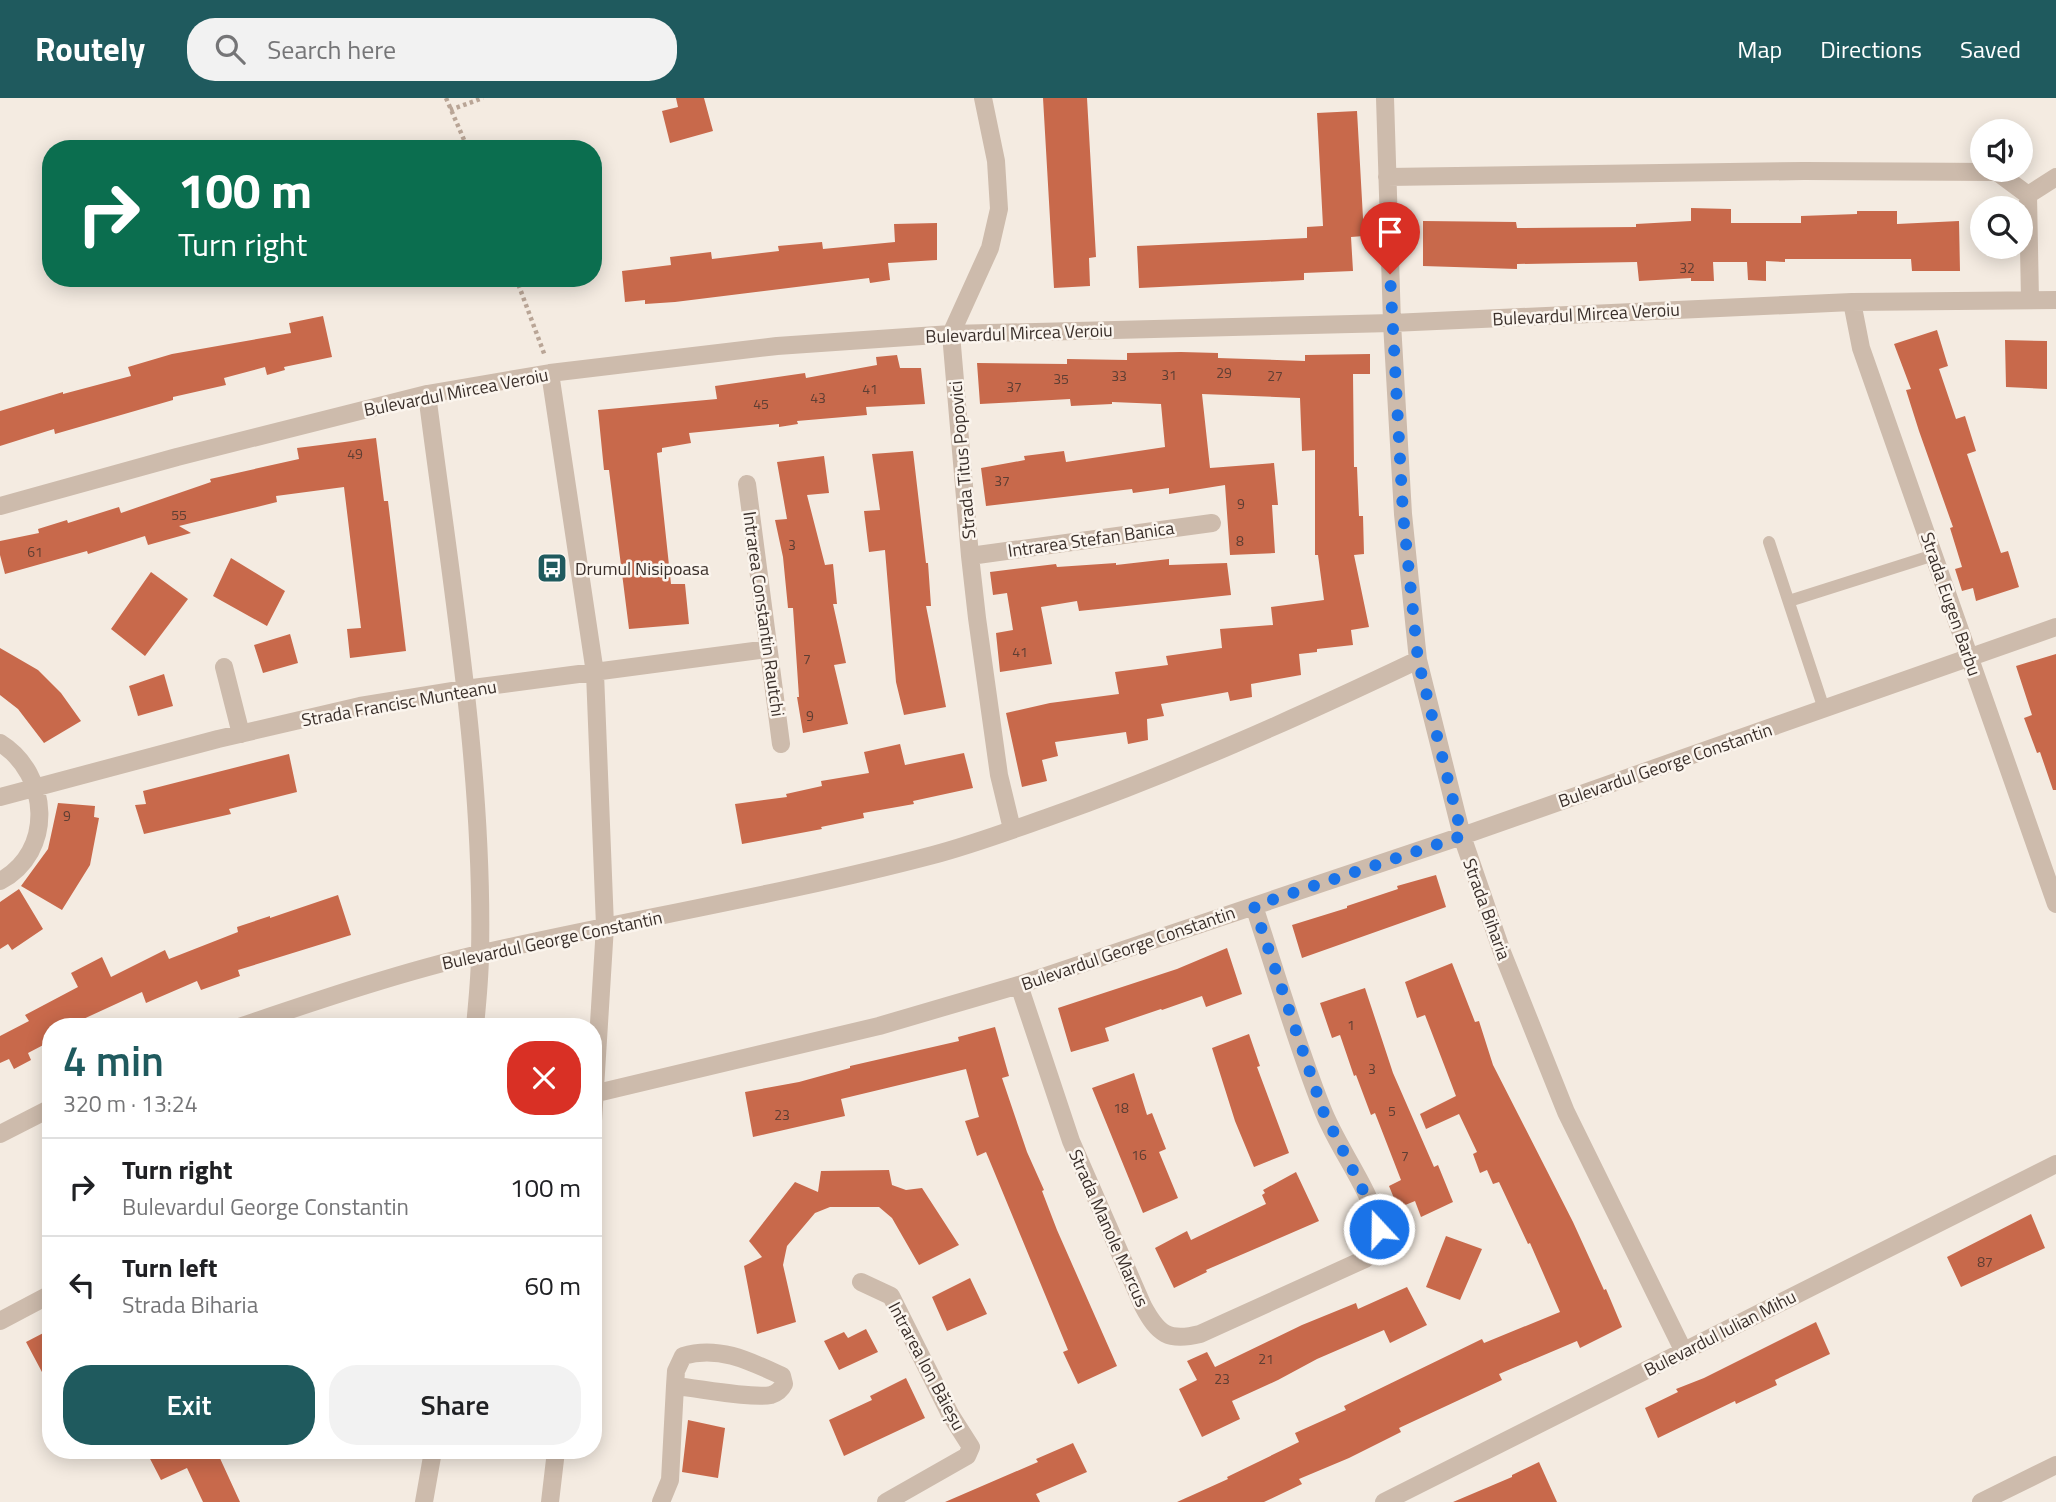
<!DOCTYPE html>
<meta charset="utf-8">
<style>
body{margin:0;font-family:"Titillium Web",sans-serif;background:#f2f2f2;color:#202124;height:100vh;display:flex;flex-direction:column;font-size:26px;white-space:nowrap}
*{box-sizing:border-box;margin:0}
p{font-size:23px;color:#757577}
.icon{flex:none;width:38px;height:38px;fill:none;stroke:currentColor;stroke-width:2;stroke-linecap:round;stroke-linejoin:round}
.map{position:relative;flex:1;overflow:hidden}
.drawer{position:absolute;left:42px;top:920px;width:560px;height:441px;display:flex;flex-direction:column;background:#fff;border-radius:28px;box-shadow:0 4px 18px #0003}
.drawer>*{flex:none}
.top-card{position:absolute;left:42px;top:42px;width:560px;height:147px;border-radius:28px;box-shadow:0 4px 18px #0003;background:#0b6e4f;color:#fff;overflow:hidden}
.buttons{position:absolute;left:1970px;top:21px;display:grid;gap:14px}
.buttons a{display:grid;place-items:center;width:63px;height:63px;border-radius:50%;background:#fff;box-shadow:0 4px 18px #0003;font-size:35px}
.pin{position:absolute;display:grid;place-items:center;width:60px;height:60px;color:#fff;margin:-72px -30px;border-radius:50% 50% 50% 0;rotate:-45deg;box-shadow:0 0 7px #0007}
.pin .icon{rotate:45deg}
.me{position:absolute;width:77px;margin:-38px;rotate:339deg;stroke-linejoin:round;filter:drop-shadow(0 0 5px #0008)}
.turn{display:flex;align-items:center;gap:24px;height:147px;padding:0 21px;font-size:32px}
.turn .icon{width:91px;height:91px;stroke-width:2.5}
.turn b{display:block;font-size:49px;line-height:60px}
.round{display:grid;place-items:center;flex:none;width:74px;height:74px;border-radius:28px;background:#f2f2f2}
.overview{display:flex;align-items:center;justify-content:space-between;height:119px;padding:0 21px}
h1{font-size:42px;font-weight:600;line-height:52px;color:#1f5a5e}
.primary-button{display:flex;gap:14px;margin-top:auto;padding:14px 21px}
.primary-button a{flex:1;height:80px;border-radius:28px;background:#1f5a5e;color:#fff;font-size:28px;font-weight:600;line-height:80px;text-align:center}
.primary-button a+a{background:#f2f2f2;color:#202124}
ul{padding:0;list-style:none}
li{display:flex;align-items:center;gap:21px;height:98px;padding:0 21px;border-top:2px solid #e0e0e0}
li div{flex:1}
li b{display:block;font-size:26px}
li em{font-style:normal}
header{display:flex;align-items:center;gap:42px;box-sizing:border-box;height:98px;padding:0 35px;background:#1f5a5e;color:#fff}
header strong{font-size:33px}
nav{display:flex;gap:38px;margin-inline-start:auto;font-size:24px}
.search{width:490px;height:63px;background:#f2f2f2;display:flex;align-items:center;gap:18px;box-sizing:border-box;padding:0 24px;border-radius:28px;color:#757577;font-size:26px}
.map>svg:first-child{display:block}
.building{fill:#c8694b}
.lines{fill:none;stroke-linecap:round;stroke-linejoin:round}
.path{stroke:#b9a596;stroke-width:4.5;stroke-dasharray:3.5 3.5;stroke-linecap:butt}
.lane{stroke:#cdbbac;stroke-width:12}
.street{stroke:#cdbbac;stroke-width:18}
.route{stroke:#1a73e8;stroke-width:12;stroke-dasharray:0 21.6}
.labels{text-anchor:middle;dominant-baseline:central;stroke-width:5;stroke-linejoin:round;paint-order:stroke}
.number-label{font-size:14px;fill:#5e3e33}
.street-label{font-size:18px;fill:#3b302b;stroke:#fbf5ee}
.poi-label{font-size:18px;fill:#3b302b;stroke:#fbf5ee;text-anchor:start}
</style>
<header>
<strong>Routely</strong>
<div class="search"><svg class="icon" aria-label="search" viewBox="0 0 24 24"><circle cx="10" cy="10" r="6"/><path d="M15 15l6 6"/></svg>Search here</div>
<nav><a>Map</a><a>Directions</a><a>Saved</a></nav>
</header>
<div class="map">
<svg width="2056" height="1404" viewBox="0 0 2056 1404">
<rect width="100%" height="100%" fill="#f4ebe1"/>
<path class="building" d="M 676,0 L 704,0 L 713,33 L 670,45 L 662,13 L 678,9 Z
M 1043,0 L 1087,0 L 1096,159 L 1089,160 L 1090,188 L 1054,190 Z
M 1357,13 L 1364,138 L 1351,139 L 1353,173 L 1304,175 L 1304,182 L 1139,190 L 1137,148 L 1307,140 L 1307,129 L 1323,128 L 1317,15 Z
M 1691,110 L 1731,111 L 1731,125 L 1801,125 L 1801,118 L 1857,116 L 1857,113 L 1897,113 L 1897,126 L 1959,123 L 1960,173 L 1912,173 L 1911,161 L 1785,161 L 1785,164 L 1766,163 L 1766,183 L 1748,182 L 1747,164 L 1713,164 L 1714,183 L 1691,183 L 1691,180 L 1639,183 L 1637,164 L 1517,166 L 1517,171 L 1423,168 L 1423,123 L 1516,124 L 1517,130 L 1636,129 L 1636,126 L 1691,123 Z
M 937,125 L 937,162 L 888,165 L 890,182 L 870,185 L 869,180 L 675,204 L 645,206 L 645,202 L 625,204 L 622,173 L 671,167 L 670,159 L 711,154 L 712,161 L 779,153 L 778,148 L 822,144 L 823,151 L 895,144 L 894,126 Z
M 323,218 L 332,259 L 284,269 L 285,272 L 267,277 L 265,269 L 224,280 L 226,287 L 173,299 L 173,302 L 55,336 L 54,331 L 0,348 L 0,313 L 63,294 L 63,296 L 131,278 L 128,269 L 172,256 L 291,235 L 289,225 Z
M 1937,232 L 1948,268 L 1939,271 L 1956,321 L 1965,318 L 1976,353 L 1967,356 L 2001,455 L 2008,453 L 2019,489 L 1976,503 L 1973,490 L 1962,493 L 1955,471 L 1962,469 L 1950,430 L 1953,429 L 1919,333 L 1906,292 L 1911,291 L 1894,246 Z
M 2005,242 L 2047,243 L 2047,291 L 2006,289 Z
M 1181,254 L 1218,255 L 1218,260 L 1305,263 L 1305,257 L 1370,256 L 1370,276 L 1353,276 L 1354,369 L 1357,369 L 1359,418 L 1363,418 L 1364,456 L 1354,457 L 1369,529 L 1351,532 L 1353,547 L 1317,551 L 1317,554 L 1299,556 L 1301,577 L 1251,586 L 1252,599 L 1230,603 L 1228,594 L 1161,606 L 1164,618 L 1147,621 L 1148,642 L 1128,646 L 1126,634 L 1055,644 L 1058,658 L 1042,662 L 1047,683 L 1022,689 L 1006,615 L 1050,605 L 1119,596 L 1115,574 L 1168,567 L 1166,558 L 1222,550 L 1220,531 L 1273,527 L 1271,509 L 1324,502 L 1318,457 L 1315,457 L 1315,352 L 1302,353 L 1300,300 L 1202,296 L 1210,370 L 1274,365 L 1278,407 L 1272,407 L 1275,455 L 1230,457 L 1225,387 L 1169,396 L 1169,390 L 1133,395 L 1132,391 L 986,408 L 981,370 L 1025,362 L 1024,358 L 1064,353 L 1066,364 L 1165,349 L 1161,306 L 1112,304 L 1112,306 L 1071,308 L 1070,301 L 980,306 L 977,265 L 1067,266 L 1067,261 L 1127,262 L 1127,255 Z
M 897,257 L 900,270 L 921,270 L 925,306 L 866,309 L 867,317 L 797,323 L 798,326 L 779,329 L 779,326 L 689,335 L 691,345 L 662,350 L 662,354 L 657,355 L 671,486 L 685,486 L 689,526 L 629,531 L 609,372 L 604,372 L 598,312 L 717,301 L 715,288 L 805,275 L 806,280 L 877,267 L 876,259 Z
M 376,340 L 384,403 L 388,403 L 406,553 L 350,560 L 347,531 L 361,530 L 344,389 L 276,398 L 277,404 L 179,428 L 191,435 L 148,447 L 145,438 L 88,456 L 87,453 L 5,476 L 0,457 L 0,443 L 39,435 L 38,431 L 67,422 L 68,425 L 119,409 L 121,415 L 211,384 L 210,381 L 299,361 L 297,350 Z
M 913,353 L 926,465 L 928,465 L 931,508 L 926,508 L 946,609 L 904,617 L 896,584 L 885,452 L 869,454 L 864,413 L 880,412 L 872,356 Z
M 824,358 L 829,395 L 807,397 L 825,467 L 833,466 L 837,506 L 833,506 L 846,565 L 834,567 L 848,626 L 803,635 L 797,599 L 799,599 L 793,510 L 788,510 L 783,459 L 775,422 L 787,421 L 777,364 Z
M 231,460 L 285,493 L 267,528 L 213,498 Z
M 1169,461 L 1169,467 L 1227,465 L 1231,497 L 1079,513 L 1077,503 L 1041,509 L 1052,566 L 1000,574 L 996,535 L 1013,532 L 1007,495 L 993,497 L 990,474 L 1056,466 L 1057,469 L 1116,465 L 1116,467 Z
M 151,474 L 188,501 L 145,558 L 111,531 Z
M 290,536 L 298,565 L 263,575 L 254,547 Z
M 0,550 L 38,572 L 61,595 L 81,623 L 44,645 L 18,611 L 0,597 Z
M 2056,556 L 2056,692 L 2053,692 L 2040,654 L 2037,655 L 2024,620 L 2032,617 L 2016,568 Z
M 164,576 L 173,608 L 138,618 L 129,588 Z
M 900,646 L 905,667 L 964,655 L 973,690 L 913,703 L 914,706 L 863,715 L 864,720 L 821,729 L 822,731 L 742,746 L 735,706 L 787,699 L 786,696 L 822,688 L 821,683 L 869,675 L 864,654 Z
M 289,656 L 297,694 L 229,711 L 231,716 L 144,736 L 135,707 L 146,706 L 143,693 Z
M 58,705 L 95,708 L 94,719 L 99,720 L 90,767 L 62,812 L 21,788 L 48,751 Z
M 1436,777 L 1446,809 L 1302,860 L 1292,827 L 1347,810 L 1347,808 L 1398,791 L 1397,788 Z
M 19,791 L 43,831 L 12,852 L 8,846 L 0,851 L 0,804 Z
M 338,797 L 351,837 L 238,872 L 240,878 L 201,892 L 197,883 L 146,905 L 142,894 L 66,929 L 51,929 L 51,943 L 28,955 L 31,962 L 14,971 L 9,961 L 0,965 L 0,938 L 29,923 L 25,917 L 78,889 L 71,875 L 102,859 L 111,879 L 165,852 L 169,861 L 238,834 L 237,829 L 270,818 L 270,820 Z
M 1227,850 L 1242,896 L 1206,909 L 1202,898 L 1162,912 L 1161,911 L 1105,930 L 1109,943 L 1071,954 L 1058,910 L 1177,871 Z
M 1452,865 L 1475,924 L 1479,923 L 1493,967 L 1573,1124 L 1604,1192 L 1606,1191 L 1622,1229 L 1580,1250 L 1577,1243 L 1499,1276 L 1502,1282 L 1399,1330 L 1401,1334 L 1349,1360 L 1299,1381 L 1302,1386 L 1264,1404 L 1177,1404 L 1228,1381 L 1227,1379 L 1299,1344 L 1295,1335 L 1346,1312 L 1344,1308 L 1482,1241 L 1484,1245 L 1560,1214 L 1530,1145 L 1528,1146 L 1499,1084 L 1493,1086 L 1487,1072 L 1480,1075 L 1473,1056 L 1477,1054 L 1459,1016 L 1426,1031 L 1420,1016 L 1456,998 L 1425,917 L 1417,920 L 1405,884 Z
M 1365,890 L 1393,975 L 1434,1069 L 1438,1067 L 1453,1104 L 1421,1119 L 1415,1103 L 1398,1110 L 1389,1088 L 1401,1082 L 1375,1015 L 1371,1017 L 1356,977 L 1354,978 L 1340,937 L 1332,940 L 1320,905 Z
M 995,929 L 1009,978 L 1002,980 L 1027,1054 L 1044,1092 L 1042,1093 L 1057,1132 L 1117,1268 L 1078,1286 L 1063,1254 L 1068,1252 L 986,1054 L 977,1058 L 965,1023 L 979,1019 L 966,971 L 841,1001 L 845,1018 L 753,1039 L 745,994 L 799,984 L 850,970 L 850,968 L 959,943 L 958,939 Z
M 1249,936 L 1260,968 L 1257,969 L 1289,1055 L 1254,1069 L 1235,1023 L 1212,950 Z
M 1134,975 L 1147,1017 L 1152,1015 L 1166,1051 L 1159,1054 L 1178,1100 L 1143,1115 L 1092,990 Z
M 889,1072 L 892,1087 L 906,1092 L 922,1090 L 959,1147 L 919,1167 L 892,1120 L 879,1109 L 830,1109 L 815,1115 L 787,1148 L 783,1167 L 796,1224 L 757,1236 L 744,1168 L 762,1159 L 749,1143 L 795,1084 L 818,1094 L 821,1073 Z
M 1296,1074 L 1319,1123 L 1206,1172 L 1207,1174 L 1174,1190 L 1155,1150 L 1187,1133 L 1191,1142 L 1266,1106 L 1262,1097 L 1265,1095 L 1263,1092 Z
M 2031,1116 L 2045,1150 L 1961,1189 L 1947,1159 Z
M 1446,1138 L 1482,1151 L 1460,1202 L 1426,1189 Z
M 970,1180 L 987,1216 L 947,1233 L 932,1199 Z
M 1407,1189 L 1427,1227 L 1390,1245 L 1384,1232 L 1317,1261 L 1278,1282 L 1232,1303 L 1240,1321 L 1202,1339 L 1179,1291 L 1197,1282 L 1187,1263 L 1207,1254 L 1215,1269 L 1302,1227 L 1356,1205 L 1358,1211 Z
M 1816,1224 L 1830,1256 L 1775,1282 L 1777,1287 L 1736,1306 L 1735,1303 L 1658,1340 L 1645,1310 L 1678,1294 L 1676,1291 L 1704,1280 Z
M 51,1231 L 51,1291 L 26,1244 Z
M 866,1231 L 878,1254 L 839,1272 L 824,1243 L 844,1234 L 848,1240 Z
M 906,1280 L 925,1320 L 844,1358 L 829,1322 L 872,1302 L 870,1298 Z
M 688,1322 L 725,1330 L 718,1380 L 682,1374 Z
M 1073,1345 L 1087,1374 L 1036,1396 L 1040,1404 L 945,1404 L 1038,1364 L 1036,1361 Z
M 146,1353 L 225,1353 L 218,1356 L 240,1404 L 203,1404 L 187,1370 L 161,1382 Z
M 1539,1364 L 1557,1404 L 1453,1404 L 1512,1379 L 1512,1377 Z"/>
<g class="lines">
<path class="path" d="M 446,0 L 468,51
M 450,12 L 483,0
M 516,180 L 545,258"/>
<path class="lane" d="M 1769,444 L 1824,611
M 1789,503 L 1934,457"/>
<path class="street" d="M 983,0 L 996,63 L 999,111 L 990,150 L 951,236 L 970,458 L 977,520 L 999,677 L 1012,731
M 1385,0 L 1392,225 L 1403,416 L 1418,562 L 1462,738 L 1502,854 L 1566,1014 L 1684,1254
M 1387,79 L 1804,73 L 1997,74 L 2028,97
M 2030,202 L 2028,97 L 2056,79
M 1852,204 L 1861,250 L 2056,806
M 550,275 L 595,575 L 605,828 L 593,1023
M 427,296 C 450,478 484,672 480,855 C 480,880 477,905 475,929
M 747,386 L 781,646
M 0,408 L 177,359 L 427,296 L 550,275 L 777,248 L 951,236 L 1392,225 L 1852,204 L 2056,202
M 970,458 L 1212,425
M 224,569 L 241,636
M 0,645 C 50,676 55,754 0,783
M 0,699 L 218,641 L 360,608 L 465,591 L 768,551
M 1019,887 L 1071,1043 L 1143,1208 C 1158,1236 1168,1244 1200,1236 L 1365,1161 C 1377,1153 1382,1145 1379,1131 C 1370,1089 1337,1050 1322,1010 C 1296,944 1276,875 1254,808
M 239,929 C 319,902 401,874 483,855 C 633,821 785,796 933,757 C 971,747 1009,733 1046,720 C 1174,675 1296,620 1418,562
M 593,996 L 879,928 L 1019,887 L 1462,738 L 2056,529
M 0,1036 L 51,1010
M 861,1184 L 891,1198 L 950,1316 L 971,1349 L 967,1358 L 886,1404
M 0,1223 L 51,1196
M 424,1404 L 433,1353
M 550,1404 L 556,1353
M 661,1404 L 670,1382 L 675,1288 L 676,1273 L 683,1258 C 718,1247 750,1263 782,1278 L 784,1286 C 781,1292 777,1295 771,1297 C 751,1301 698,1290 675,1288
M 1384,1404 L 2056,1066
M 1981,1404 L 2056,1367"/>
</g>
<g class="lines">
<path class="route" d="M 1379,1131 L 1373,1112 L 1323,1013 L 1254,808 L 1462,738 L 1418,562 L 1403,416 L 1390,176"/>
</g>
<defs>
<g id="bus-square" transform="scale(1.575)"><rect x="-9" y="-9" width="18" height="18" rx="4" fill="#1f5a5e" stroke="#fbf5ee"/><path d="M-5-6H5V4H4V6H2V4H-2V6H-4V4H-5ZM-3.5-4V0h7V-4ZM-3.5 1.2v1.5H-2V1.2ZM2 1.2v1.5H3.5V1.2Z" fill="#fff"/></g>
</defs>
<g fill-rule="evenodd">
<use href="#bus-square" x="552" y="470"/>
</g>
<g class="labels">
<g class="number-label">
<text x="1687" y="169">32</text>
<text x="1224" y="274">29</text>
<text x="1169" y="276">31</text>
<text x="1119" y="277">33</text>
<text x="1275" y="277">27</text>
<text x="1061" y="280">35</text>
<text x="1014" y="288">37</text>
<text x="870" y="290">41</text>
<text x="818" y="299">43</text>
<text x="761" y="305">45</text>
<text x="355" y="355">49</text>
<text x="1002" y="382">37</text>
<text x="1241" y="405">9</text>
<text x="179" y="416">55</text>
<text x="1240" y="442">8</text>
<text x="792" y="446">3</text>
<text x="35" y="453">61</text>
<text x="1020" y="553">41</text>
<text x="807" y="560">7</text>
<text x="810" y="617">9</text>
<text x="67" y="717">9</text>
<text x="1351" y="926">1</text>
<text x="1372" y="970">3</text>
<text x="1121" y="1009">18</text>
<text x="1392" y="1012">5</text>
<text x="782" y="1016">23</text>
<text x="1139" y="1056">16</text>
<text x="1405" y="1057">7</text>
<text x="1985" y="1163">87</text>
<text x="1266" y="1260">21</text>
<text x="1222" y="1280">23</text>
</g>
<g class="street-label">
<text transform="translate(1586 216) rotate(-3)">Bulevardul Mircea Veroiu</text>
<text transform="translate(1019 235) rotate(-2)">Bulevardul Mircea Veroiu</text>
<text transform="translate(456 294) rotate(-11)">Bulevardul Mircea Veroiu</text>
<text transform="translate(962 362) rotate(-95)">Strada Titus Popovici</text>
<text transform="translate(1091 441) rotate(-8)">Intrarea Stefan Banica</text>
<text transform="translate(1951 506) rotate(71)">Strada Eugen Barbu</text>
<text transform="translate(764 516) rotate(82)">Intrarea Constantin Rautchi</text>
<text transform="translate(399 605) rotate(-10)">Strada Francisc Munteanu</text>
<text transform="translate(1665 667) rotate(-19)">Bulevardul George Constantin</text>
<text transform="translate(1487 811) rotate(70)">Strada Biharia</text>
<text transform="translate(552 842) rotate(-12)">Bulevardul George Constantin</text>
<text transform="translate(1128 850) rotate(-19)">Bulevardul George Constantin</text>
<text transform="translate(1109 1130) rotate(66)">Strada Manole Marcus</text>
<text transform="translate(1720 1235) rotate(-27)">Bulevardul Iulian Mihu</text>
<text transform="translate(927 1268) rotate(62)">Intrarea Ion Băieșu</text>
</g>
<g class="poi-label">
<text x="575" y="470">Drumul Nisipoasa</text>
</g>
</g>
</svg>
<div class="buttons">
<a><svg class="icon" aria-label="sound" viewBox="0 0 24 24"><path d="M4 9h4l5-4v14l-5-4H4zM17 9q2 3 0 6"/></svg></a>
<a><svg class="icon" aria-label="search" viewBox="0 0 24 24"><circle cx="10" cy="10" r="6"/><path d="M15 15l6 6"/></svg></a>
</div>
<div class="pin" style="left:1390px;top:176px;background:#d93025"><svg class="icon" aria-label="arrive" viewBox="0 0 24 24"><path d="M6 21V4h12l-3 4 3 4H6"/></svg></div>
<svg class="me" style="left:1379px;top:1131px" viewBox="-20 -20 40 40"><circle r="17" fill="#1a73e8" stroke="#fff" stroke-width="3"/><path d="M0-11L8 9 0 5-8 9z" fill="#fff"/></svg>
<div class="top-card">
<div class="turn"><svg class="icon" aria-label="right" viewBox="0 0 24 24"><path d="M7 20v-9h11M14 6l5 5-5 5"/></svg><div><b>100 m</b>Turn right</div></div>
</div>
<section class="drawer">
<div class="overview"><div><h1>4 min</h1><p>320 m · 13:24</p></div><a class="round" style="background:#d93025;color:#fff"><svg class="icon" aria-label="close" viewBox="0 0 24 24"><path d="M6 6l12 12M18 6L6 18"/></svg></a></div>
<ul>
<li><svg class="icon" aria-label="right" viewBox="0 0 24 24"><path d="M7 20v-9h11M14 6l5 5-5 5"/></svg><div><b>Turn right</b><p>Bulevardul George Constantin</p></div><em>100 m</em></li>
<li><svg class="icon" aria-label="left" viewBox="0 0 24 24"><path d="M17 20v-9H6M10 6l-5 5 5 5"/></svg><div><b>Turn left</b><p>Strada Biharia</p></div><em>60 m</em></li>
</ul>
<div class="primary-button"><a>Exit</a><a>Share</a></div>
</section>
</div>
